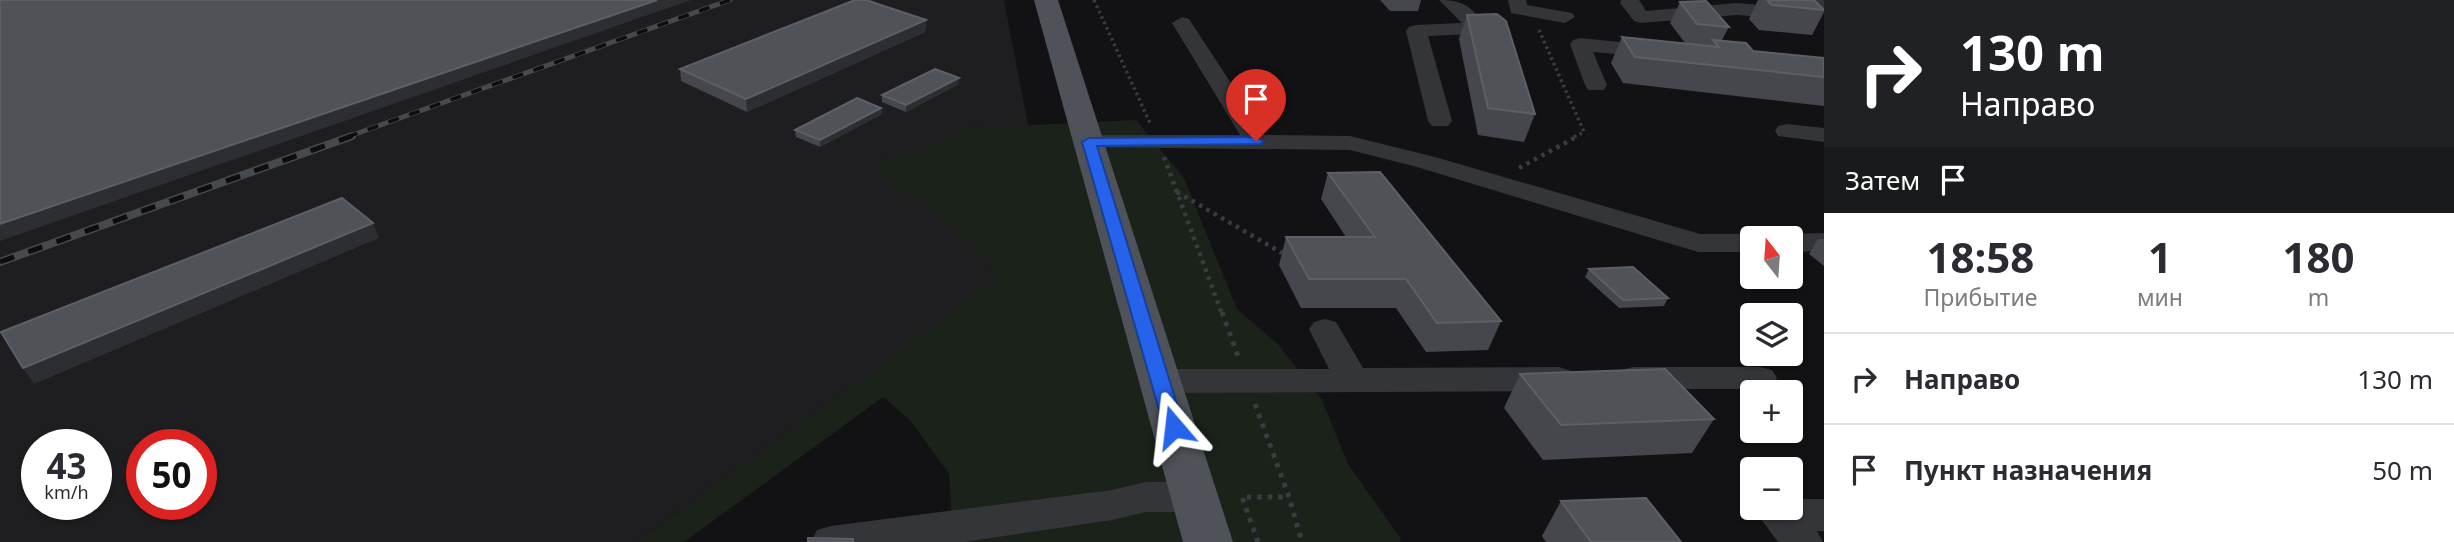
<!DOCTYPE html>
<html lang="ru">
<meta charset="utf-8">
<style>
body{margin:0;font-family:"Noto Sans",sans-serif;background:#f2f2f3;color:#2b2b33;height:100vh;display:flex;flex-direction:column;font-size:26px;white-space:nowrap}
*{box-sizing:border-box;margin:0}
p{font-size:23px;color:#7c7c81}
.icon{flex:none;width:38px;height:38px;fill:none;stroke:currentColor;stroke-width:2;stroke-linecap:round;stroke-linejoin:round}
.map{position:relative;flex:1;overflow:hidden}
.details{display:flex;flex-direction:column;background:#fff;width:630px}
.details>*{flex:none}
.guide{background:#202124;color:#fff;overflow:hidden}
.needle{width:46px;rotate:343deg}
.buttons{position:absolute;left:1740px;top:226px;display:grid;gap:14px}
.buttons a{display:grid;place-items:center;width:63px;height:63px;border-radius:7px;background:#fff;box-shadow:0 2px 5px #0004;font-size:35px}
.speed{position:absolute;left:21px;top:429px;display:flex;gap:14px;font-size:35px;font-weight:700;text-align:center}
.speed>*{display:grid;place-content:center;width:91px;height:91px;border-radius:50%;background:#fff;box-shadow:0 2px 5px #0004;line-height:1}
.speed small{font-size:18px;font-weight:400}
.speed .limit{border:10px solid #d22;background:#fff;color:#111}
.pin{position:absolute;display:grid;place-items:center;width:60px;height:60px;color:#fff;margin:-72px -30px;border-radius:50% 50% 50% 0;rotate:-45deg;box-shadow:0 0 7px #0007}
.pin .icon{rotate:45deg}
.me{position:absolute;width:77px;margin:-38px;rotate:343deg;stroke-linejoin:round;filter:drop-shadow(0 0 5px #0008)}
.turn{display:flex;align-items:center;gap:24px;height:147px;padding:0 21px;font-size:32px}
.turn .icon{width:91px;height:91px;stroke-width:2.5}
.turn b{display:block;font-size:49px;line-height:60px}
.then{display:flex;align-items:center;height:66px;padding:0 21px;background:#0003;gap:14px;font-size:26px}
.eta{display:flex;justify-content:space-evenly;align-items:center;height:119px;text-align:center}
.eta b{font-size:42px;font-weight:700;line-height:49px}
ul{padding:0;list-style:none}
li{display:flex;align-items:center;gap:21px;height:91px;padding:0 21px;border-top:2px solid #e1e1e2}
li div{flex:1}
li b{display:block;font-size:26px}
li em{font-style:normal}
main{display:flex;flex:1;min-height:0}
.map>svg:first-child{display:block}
.built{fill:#1e1e21;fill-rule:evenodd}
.green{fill:#1a221a}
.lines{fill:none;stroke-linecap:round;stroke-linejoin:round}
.path-far2{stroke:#393c40;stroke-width:3.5;stroke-dasharray:2.5 3.5;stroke-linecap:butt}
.path-far1{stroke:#393c40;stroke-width:4.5;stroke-dasharray:3.5 5;stroke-linecap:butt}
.path{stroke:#393c40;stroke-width:5;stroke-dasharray:4.5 6;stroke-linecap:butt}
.minor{fill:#333539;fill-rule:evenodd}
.major{fill:#4f5258;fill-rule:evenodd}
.rail-far1-casing{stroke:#46494e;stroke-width:5}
.rail-casing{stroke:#46494e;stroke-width:8}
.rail-far1{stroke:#0d0d0f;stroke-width:3.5;stroke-dasharray:11;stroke-linecap:butt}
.rail{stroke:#0d0d0f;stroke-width:5;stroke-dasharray:15;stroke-linecap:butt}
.wall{fill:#45474c}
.shaded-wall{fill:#2c2e31}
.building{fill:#4f5257;stroke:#5c6066;stroke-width:2}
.route{fill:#2563eb;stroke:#184099;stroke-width:2}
</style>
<main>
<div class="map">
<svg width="1824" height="542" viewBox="0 0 1824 542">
<rect width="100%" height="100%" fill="#121214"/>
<path class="built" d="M 0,0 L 1004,0 L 1051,245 L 636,542 L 0,542 ZM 37,444 L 96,444 L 96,504 L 37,504 ZM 142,444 L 201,444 L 201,504 L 142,504 Z"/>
<path class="green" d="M 1136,120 L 1184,178 L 1237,309 L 1278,344 L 1322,400 L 1348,464 L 1401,539 L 1400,542 L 953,542 L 949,474 L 910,420 L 883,397 L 684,542 L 636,542 L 863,379 L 999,275 C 982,252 960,233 937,214 C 910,193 896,195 876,162 L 905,156 L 971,128 Z"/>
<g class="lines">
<path class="path-far2" d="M 1094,0 L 1150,123
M 1539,30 L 1584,132 L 1574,137"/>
<path class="path-far1" d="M 1164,157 L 1222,314
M 1519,168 L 1578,136
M 1177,192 L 1282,253"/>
<path class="path" d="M 1222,312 L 1239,359
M 1255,404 L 1289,497 L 1302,542
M 1258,542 L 1242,497 L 1289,497"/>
<path class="minor" d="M 1439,0 C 1462,0 1474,6 1484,28 L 1481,32 L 1474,34 L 1428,36 L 1452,121 L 1448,126 L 1432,126 L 1428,121 L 1406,31 L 1409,27 L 1416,25 L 1462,23 Z
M 1508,0 L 1526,0 L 1527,5 L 1572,13 L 1575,17 L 1565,23 L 1511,13 Z
M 1621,0 L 1639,0 L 1646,11 L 1737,3 L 1798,8 L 1812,0 L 1824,0 L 1824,9 L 1801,20 L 1737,15 L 1641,23 L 1634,21 L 1620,3 Z
M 1182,17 L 1189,19 L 1265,135 L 1350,136 L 1435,157 L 1700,234 L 1752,234 L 1763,238 L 1752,238 L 1752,252 L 1698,252 L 1688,249 L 1417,167 L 1350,150 L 1080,147 L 1077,142 L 1080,137 L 1089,135 L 1240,135 L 1172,23 Z
M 1580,38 L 1659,46 L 1666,48 L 1669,52 L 1666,56 L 1659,58 L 1593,52 L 1607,85 L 1604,90 L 1588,90 L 1585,85 L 1570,44 L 1573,40 Z
M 1787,124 L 1824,128 L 1824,142 L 1778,136 L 1775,131 L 1778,126 Z
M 1824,233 L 1824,251 L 1790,252 L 1790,238 L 1779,238 L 1790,234 Z
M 1325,319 L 1336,322 L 1363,368 L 1559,367 L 1571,371 L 1576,379 L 1571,387 L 1559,391 L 1160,393 L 1148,389 L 1143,381 L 1148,373 L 1160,369 L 1329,369 L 1309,329 L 1314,322 Z
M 1633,367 L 1760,367 L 1772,370 L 1777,378 L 1772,386 L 1760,389 L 1633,389 L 1621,386 L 1616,378 L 1621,370 Z
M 1146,482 L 1195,482 L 1209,486 L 1214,497 L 1209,508 L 1195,512 L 1146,512 L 1112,520 L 963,542 L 811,542 L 817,530 L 831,526 L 1112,490 Z
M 1790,499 L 1824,499 L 1824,531 L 1817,531 L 1823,542 L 1778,542 L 1758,515 L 1762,508 L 1790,508 Z"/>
<path class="major" d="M 1034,0 L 1058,0 L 1233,542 L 1183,542 Z"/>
<g class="rail-far1-casing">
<path id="rail-far1" d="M 347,137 L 730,0"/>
</g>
<g class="rail-casing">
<path id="rail" d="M 0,262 L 352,136"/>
</g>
<use href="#rail-far1" class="rail-far1"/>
<use href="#rail" class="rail"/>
</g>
<path class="wall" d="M 1380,0 L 1421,0 L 1418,11 L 1390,11 Z
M 1758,0 L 1814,0 L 1824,9 L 1824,12 L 1812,35 L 1759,30 L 1749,19 Z
M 1680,2 L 1729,27 L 1722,40 L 1753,51 L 1824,58 L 1824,106 L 1623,83 L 1611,63 L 1622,37 L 1685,43 L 1670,23 Z
M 1467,15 L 1535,114 L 1524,142 L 1478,135 L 1459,39 Z
M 926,20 L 925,32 L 747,112 L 681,81 L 680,69 Z
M 959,84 L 906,112 L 882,102 L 882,95 Z
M 881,108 L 882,114 L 820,147 L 796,137 L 795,130 Z
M 1328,173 L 1501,321 L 1488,350 L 1426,352 L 1396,308 L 1301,308 L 1279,265 L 1286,237 L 1346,237 L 1321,199 Z
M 1818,239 L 1824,239 L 1824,266 L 1809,254 Z
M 1589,269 L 1668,298 L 1664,306 L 1619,308 L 1585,277 Z
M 1520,374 L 1714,419 L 1692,453 L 1543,460 L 1504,408 Z
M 1561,501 L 1681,542 L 1546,542 L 1542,536 Z"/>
<path class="shaded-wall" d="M 657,0 L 691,0 L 0,241 L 0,224 Z
M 926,20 L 925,32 L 747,112 L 746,99 Z
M 959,78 L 959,84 L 906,112 L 906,105 Z
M 881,108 L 882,114 L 820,147 L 820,140 Z
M 373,223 L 379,238 L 34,384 L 23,368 Z"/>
<path class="building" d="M 0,0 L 657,0 L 0,224 Z
M 855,0 L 866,0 L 926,20 L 746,99 L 680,69 Z
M 1767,0 L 1814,0 L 1824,10 L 1772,5 Z
M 1706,1 L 1729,27 L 1697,24 L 1680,2 Z
M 1497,14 L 1506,21 L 1535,114 L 1488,108 L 1467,15 Z
M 1622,37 L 1719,47 L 1713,40 L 1746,43 L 1753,51 L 1824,58 L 1824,77 L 1635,57 Z
M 935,69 L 959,78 L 906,105 L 882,95 Z
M 857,98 L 881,108 L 820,140 L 795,130 Z
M 1380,172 L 1501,321 L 1437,323 L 1406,279 L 1309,279 L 1286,237 L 1375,237 L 1328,173 Z
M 342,198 L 373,223 L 23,368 L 1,332 Z
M 1633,267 L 1668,298 L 1623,300 L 1589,269 Z
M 1665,369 L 1714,419 L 1561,425 L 1520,374 Z
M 1646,498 L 1681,542 L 1591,542 L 1561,501 Z
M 808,538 L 853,539 L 853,542 L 808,542 Z"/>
<path class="route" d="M 1256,137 L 1263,141 L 1261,144 L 1097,146 L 1184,427 L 1181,432 L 1167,432 L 1164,427 L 1082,142 L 1089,138 Z"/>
</svg>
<div class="buttons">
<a><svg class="needle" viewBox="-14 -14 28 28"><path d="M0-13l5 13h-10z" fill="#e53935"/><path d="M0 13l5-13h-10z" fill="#7c7c81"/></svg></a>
<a><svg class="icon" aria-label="layers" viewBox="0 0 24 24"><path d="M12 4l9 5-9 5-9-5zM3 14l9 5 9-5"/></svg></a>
<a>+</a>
<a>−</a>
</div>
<div class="speed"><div>43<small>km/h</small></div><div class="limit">50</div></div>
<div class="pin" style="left:1256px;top:141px;background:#d93025"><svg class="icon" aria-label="arrive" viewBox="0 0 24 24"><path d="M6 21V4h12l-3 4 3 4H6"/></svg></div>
<svg class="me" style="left:1174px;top:427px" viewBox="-20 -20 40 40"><path d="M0-17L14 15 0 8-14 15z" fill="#2563eb" stroke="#fff" stroke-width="4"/></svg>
</div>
<section class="details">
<div class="guide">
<div class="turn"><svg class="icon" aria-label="right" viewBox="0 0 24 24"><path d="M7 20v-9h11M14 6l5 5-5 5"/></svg><div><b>130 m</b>Направо</div></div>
<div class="then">Затем<svg class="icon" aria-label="arrive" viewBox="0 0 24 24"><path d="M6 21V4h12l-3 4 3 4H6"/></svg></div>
</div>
<div class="eta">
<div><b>18:58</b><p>Прибытие</p></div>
<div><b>1</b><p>мин</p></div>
<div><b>180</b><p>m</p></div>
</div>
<ul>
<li><svg class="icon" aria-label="right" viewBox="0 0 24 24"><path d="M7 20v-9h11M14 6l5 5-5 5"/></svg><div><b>Направо</b></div><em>130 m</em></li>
<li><svg class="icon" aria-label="arrive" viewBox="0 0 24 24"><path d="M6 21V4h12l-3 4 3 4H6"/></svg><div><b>Пункт назначения</b></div><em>50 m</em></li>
</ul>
</section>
</main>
